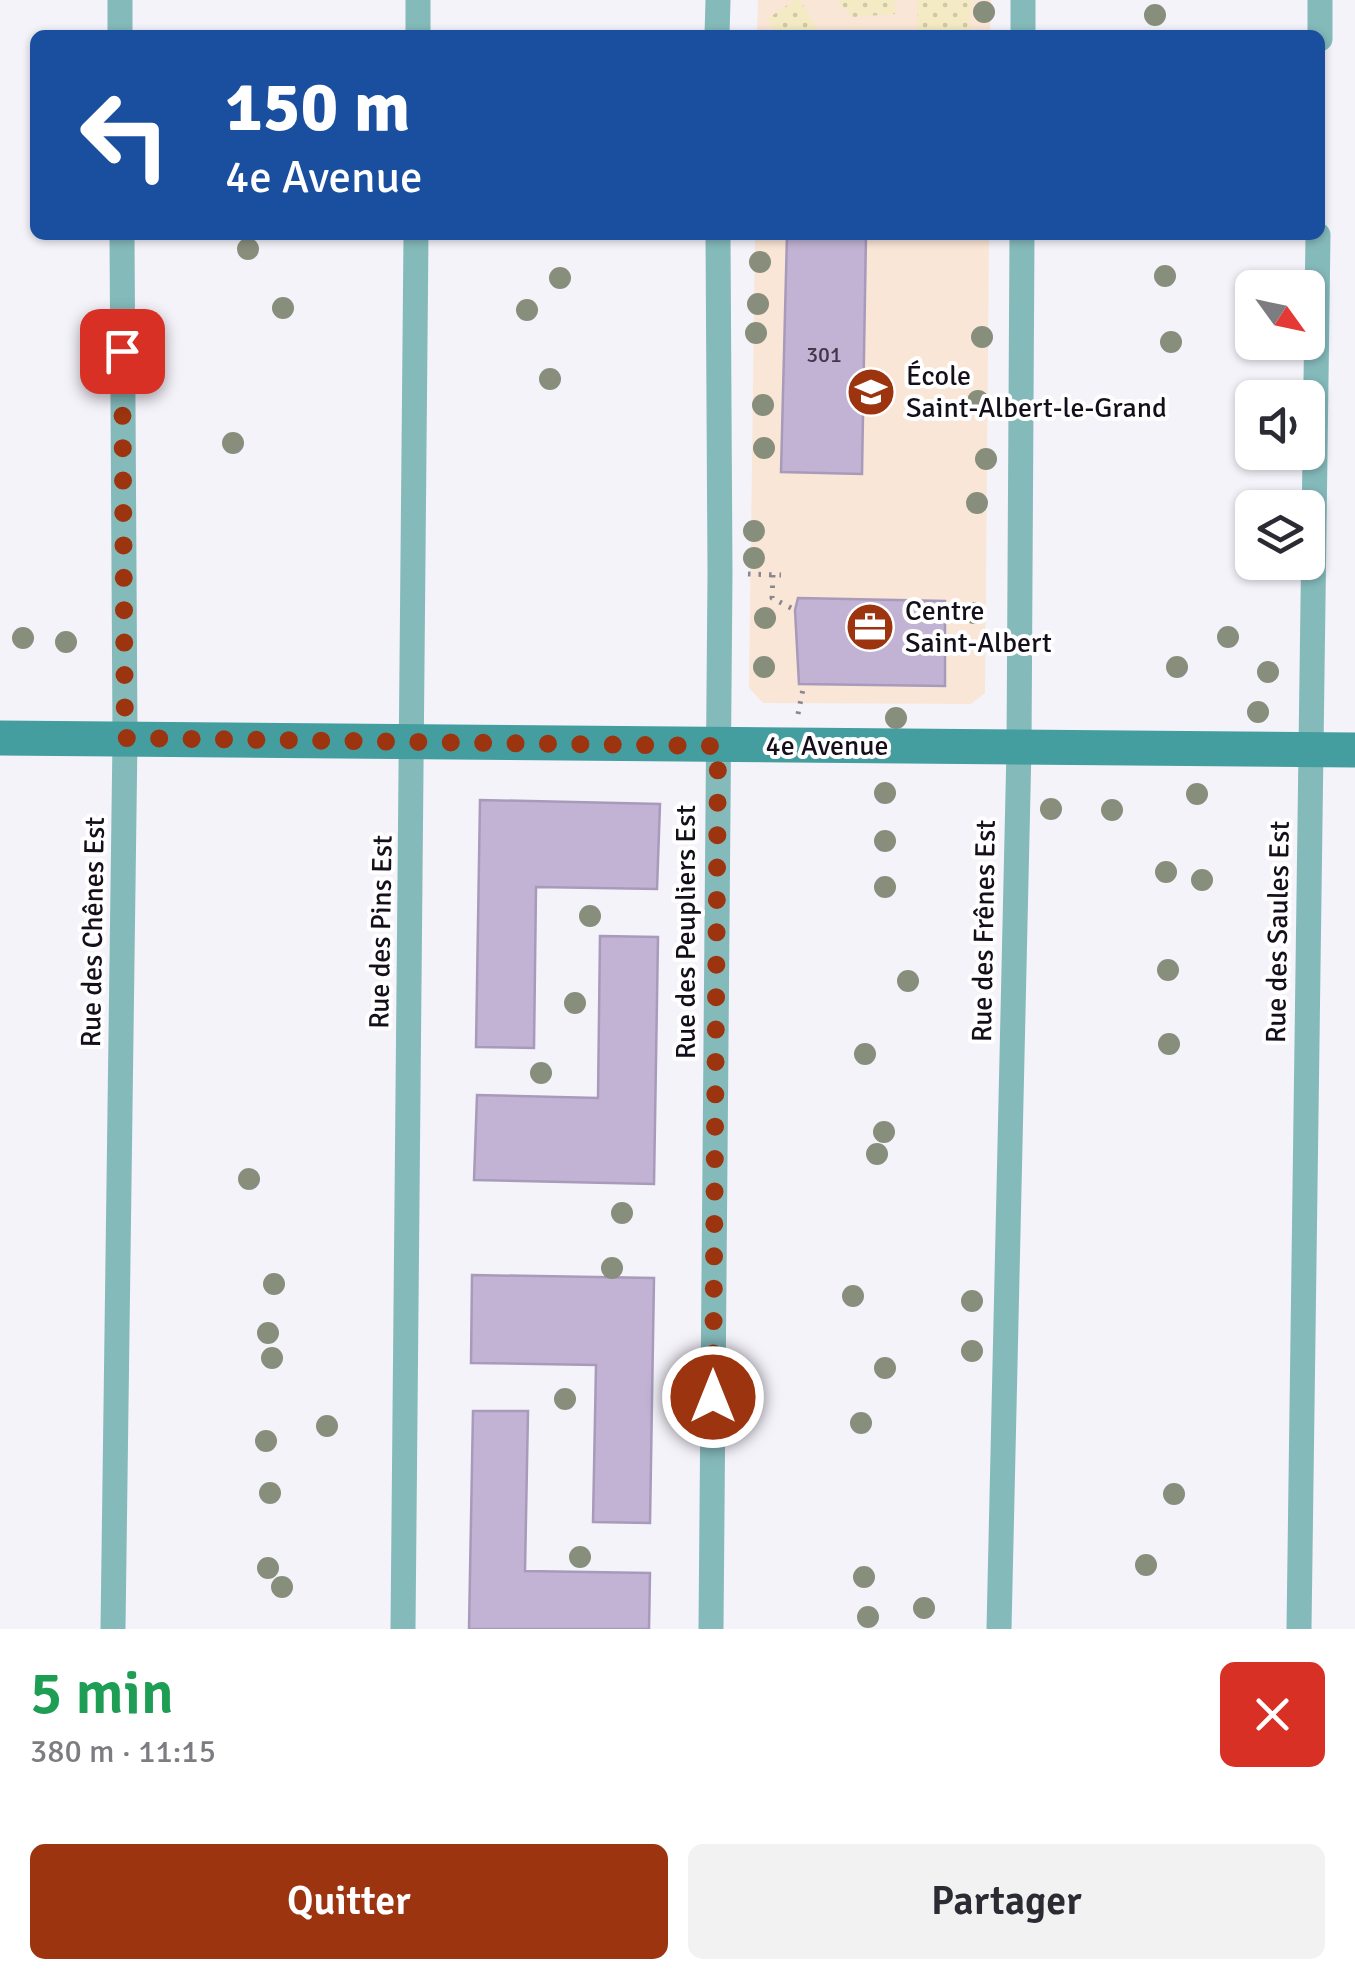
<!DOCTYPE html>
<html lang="fr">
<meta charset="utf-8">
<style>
body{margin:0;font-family:Signika,sans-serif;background:#f2f2f3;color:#2b2b33;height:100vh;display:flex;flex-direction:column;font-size:38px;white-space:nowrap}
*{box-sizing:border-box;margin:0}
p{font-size:32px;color:#7c7c81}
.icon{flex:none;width:55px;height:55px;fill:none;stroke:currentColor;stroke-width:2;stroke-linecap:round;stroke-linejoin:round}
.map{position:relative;height:1629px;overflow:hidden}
.drawer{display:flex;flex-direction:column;background:#fff;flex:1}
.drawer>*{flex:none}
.hud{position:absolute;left:30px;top:30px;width:1295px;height:210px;border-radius:15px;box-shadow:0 2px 8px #0004;background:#1a4fa0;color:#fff;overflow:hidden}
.needle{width:65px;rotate:123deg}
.buttons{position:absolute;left:1235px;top:270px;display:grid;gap:20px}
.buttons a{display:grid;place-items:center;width:90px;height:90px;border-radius:15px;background:#fff;box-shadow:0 2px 8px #0004;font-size:50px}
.pin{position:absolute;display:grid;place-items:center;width:85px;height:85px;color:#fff;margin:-42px;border-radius:20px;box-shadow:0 5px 15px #0006}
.me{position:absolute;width:110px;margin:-55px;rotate:0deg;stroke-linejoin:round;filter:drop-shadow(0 0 8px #0008)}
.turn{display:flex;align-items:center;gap:35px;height:210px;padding:0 30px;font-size:45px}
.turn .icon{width:130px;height:130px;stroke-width:2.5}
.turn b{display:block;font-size:70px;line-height:85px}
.round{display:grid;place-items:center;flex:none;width:105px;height:105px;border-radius:15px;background:#f2f2f3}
.summary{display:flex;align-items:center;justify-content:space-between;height:170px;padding:0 30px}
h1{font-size:60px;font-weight:600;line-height:75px;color:#1e9e55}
.primary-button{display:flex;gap:20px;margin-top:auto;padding:20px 30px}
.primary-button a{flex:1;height:115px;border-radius:15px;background:#9b340f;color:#fff;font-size:40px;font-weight:600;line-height:115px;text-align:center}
.primary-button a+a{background:#f2f2f3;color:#2b2b33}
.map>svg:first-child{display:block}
.education{fill:#fae6d6}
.sand{fill:url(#sand-dots)}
.building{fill:#c2b3d5;stroke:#a89abb;stroke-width:2.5}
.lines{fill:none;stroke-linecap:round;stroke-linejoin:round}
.path{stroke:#8a8690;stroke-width:5;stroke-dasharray:2.5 8;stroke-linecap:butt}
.street{stroke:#85babb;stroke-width:25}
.secondary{stroke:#449d9f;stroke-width:35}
.tree{fill:#888e7c}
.route{stroke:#9b340f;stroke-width:18;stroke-dasharray:0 32.4}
.labels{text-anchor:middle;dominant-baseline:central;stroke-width:8;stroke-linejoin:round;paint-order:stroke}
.number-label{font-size:22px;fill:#40384a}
.poi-label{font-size:28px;fill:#150f1b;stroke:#fff;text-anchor:start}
.street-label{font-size:28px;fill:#150f1b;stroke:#fff}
</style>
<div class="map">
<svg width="1355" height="1629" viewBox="0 0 1355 1629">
<defs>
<pattern id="sand-dots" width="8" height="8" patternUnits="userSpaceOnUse" patternTransform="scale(2.5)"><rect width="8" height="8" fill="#f4ebc5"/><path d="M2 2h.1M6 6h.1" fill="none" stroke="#d0c8a9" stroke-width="1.8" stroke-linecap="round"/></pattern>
</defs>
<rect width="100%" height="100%" fill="#f5f3fa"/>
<path class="education" d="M 758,0 L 991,0 L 990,35 L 757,35 Z
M 755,235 L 989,235 L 985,693 L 971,704 L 763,703 L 749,688 Z"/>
<path class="sand" d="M 795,0 L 800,0 L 821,35 L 778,35 L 767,19 Z
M 837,0 L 895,0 L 895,14 L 852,17 Z
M 917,0 L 971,0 L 970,35 L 917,35 Z"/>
<path class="building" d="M 787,235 L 866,235 L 862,474 L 781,472 Z
M 798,598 L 945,601 L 945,686 L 799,684 L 795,610 Z
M 480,800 L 660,804 L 657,889 L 536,887 L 534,1048 L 476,1047 Z
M 600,936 L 658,937 L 654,1184 L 474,1180 L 477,1095 L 598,1098 Z
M 472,1275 L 654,1278 L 650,1523 L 593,1522 L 596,1365 L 471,1363 Z
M 473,1411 L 528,1411 L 525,1571 L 650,1573 L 649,1629 L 469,1629 Z"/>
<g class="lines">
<path class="path" d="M 748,574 L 781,575
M 773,575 L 772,598 L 795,610
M 944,644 L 995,644
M 798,714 L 804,684"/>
<path class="street" d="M 120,0 L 120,35
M 418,35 L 418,0
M 717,35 L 718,0
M 1023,35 L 1023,0
M 1320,39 L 1320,0
M 113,1629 L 125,738 L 122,235
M 403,1629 L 416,235
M 711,1629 L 720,574 L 718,235
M 999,1629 L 1019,748 L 1022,235
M 1299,1629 L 1318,235"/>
<path class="secondary" d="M 0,738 L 1355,750"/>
</g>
<g class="tree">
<circle cx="984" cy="12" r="11"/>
<circle cx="1155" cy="15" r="11"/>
<circle cx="248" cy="249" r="11"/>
<circle cx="760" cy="262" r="11"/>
<circle cx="1165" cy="276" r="11"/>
<circle cx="560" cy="278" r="11"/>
<circle cx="758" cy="304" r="11"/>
<circle cx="283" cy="308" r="11"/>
<circle cx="527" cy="310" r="11"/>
<circle cx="756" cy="333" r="11"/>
<circle cx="982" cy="337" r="11"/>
<circle cx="1171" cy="342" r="11"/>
<circle cx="550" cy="379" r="11"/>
<circle cx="978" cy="401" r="11"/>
<circle cx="763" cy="405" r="11"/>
<circle cx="233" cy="443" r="11"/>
<circle cx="764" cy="448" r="11"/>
<circle cx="986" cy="459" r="11"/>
<circle cx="977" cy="503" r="11"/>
<circle cx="754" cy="531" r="11"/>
<circle cx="754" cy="558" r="11"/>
<circle cx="974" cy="613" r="11"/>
<circle cx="765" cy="618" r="11"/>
<circle cx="1228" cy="637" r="11"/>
<circle cx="23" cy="638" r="11"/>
<circle cx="66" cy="642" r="11"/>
<circle cx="764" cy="667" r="11"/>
<circle cx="1177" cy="667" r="11"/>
<circle cx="1268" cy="672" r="11"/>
<circle cx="1258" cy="712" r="11"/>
<circle cx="896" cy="718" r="11"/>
<circle cx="885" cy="793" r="11"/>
<circle cx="1197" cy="794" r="11"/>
<circle cx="1051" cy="809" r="11"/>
<circle cx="1112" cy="810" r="11"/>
<circle cx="885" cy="841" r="11"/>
<circle cx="1166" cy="872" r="11"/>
<circle cx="1202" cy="880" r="11"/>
<circle cx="885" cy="887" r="11"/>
<circle cx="590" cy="916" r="11"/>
<circle cx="1168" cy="970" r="11"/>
<circle cx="908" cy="981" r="11"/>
<circle cx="575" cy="1003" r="11"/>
<circle cx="1169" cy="1044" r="11"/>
<circle cx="865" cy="1054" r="11"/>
<circle cx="541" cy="1073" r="11"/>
<circle cx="884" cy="1132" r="11"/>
<circle cx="877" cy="1154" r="11"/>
<circle cx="249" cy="1179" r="11"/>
<circle cx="622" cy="1213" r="11"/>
<circle cx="612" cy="1268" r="11"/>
<circle cx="274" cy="1284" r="11"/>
<circle cx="853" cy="1296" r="11"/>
<circle cx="972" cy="1301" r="11"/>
<circle cx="268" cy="1333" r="11"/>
<circle cx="972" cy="1351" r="11"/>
<circle cx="272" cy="1358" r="11"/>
<circle cx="885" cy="1368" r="11"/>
<circle cx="565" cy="1399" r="11"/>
<circle cx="861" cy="1423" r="11"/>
<circle cx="327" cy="1426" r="11"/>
<circle cx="266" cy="1441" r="11"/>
<circle cx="270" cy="1493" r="11"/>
<circle cx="1174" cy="1494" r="11"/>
<circle cx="580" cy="1557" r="11"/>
<circle cx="1146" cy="1565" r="11"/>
<circle cx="268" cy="1568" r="11"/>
<circle cx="864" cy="1577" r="11"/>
<circle cx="282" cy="1587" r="11"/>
<circle cx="924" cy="1608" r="11"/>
<circle cx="868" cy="1617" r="11"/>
</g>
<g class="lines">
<path class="route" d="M 122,351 L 125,738 L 718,746 L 713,1397"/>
</g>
<defs>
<g id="school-disc" transform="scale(2.5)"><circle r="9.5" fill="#9b340f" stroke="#fff"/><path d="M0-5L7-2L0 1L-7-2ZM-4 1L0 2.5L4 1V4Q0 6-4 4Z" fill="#fff"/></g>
<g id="office-disc" transform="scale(2.5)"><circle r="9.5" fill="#9b340f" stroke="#fff"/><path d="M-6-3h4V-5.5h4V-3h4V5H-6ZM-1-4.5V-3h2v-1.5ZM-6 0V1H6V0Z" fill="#fff"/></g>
</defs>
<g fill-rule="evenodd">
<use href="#school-disc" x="871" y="392"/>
<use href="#office-disc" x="870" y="627"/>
</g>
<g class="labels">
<g class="number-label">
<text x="824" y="354">301</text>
</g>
<g class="poi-label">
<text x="906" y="376">École<tspan x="906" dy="32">Saint-Albert-le-Grand</tspan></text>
<text x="905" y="611">Centre<tspan x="905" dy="32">Saint-Albert</tspan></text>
</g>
<g class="street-label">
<text x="827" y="746">4e Avenue</text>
<text transform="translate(984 931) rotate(-89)">Rue des Frênes Est</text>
<text transform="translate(93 932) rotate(-89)">Rue des Chênes Est</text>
<text transform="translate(381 932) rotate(-89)">Rue des Pins Est</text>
<text transform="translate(686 932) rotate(-90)">Rue des Peupliers Est</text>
<text transform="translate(1278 932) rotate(-89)">Rue des Saules Est</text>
</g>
</g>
</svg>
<div class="buttons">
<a><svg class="needle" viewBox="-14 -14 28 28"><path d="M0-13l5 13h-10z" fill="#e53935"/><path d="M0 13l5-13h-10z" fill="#7c7c81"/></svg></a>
<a><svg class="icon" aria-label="sound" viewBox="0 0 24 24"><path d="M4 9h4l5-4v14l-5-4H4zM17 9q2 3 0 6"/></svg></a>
<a><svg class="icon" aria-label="layers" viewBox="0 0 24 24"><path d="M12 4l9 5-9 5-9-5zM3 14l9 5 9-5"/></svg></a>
</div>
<div class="pin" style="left:122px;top:351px;background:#d93025"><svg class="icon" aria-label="arrive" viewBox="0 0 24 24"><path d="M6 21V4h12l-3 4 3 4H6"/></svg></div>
<svg class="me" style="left:713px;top:1397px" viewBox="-20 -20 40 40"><circle r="17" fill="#9b340f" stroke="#fff" stroke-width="3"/><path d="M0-11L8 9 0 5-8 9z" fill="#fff"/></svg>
<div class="hud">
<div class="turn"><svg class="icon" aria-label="left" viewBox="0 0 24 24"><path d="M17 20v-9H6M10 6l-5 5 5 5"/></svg><div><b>150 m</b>4e Avenue</div></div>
</div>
</div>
<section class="drawer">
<div class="summary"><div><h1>5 min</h1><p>380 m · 11:15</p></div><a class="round" style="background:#d93025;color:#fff"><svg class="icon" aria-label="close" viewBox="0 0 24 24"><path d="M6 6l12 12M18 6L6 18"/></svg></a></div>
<div class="primary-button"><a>Quitter</a><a>Partager</a></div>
</section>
